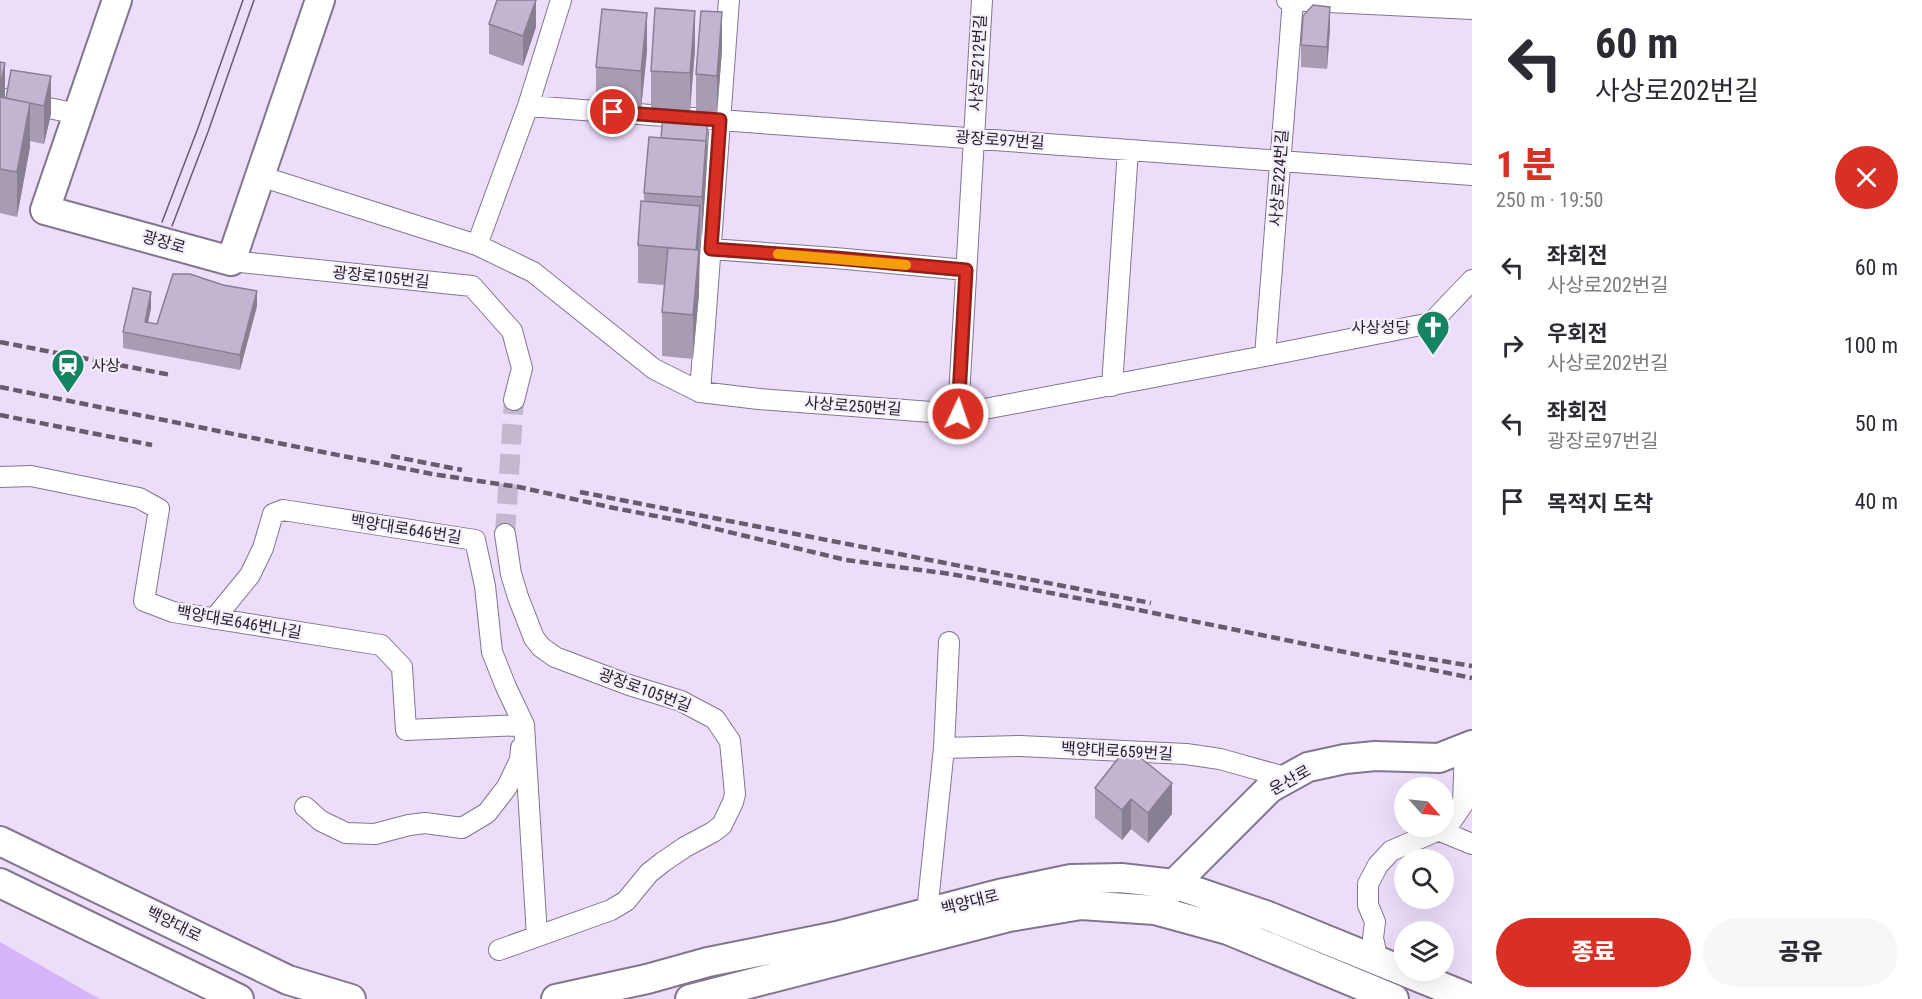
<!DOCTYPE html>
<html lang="ko">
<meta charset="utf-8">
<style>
body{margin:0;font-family:"Roboto Condensed","Noto Sans KR",sans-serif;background:#f7f7f7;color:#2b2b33;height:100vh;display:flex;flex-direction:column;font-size:22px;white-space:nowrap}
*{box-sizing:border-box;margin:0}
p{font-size:20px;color:#7c7c81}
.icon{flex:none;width:33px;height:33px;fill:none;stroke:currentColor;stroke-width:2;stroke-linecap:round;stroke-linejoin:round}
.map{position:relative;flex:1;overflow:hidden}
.drawer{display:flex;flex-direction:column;background:#fff;width:450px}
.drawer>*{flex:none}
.banner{background:#fff;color:#2b2b33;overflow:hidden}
.needle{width:39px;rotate:117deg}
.controls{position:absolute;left:1394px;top:777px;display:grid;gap:12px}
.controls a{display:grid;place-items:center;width:60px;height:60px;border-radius:50%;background:#fff;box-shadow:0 6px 24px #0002;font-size:30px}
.pin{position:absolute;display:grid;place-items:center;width:51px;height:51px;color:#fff;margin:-26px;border:3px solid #fff;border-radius:50%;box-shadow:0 2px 6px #0007}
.me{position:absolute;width:66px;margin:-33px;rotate:3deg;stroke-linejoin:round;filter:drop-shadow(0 0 4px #0008)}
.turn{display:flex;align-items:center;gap:21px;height:126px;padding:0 24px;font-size:27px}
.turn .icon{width:78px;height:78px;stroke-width:2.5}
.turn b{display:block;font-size:42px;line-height:51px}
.round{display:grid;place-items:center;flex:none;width:63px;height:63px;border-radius:32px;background:#f7f7f7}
.summary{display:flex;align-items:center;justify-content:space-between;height:102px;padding:0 24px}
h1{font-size:36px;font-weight:800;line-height:45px;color:#d93025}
.cta{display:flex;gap:12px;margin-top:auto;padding:12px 24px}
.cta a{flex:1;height:69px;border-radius:36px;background:#d93025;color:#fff;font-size:24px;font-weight:800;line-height:69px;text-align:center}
.cta a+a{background:#f7f7f7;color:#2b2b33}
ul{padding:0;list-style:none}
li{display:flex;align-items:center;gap:18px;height:78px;padding:0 24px}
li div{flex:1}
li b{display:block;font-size:22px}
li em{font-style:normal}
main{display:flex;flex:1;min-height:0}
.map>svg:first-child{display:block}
.green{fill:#d7b3f9}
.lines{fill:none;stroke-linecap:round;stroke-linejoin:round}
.street-tunnel{stroke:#c4b8d1;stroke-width:20;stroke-dasharray:20 10;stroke-linecap:butt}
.street-casing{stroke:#82768f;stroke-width:22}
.secondary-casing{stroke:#82768f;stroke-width:32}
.street{stroke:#fff;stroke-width:20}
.secondary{stroke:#fff;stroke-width:28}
.tram{stroke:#655d6e;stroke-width:1.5}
.rail{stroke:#655d6e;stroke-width:4.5;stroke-dasharray:9 4.5;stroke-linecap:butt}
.wall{fill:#a89cb4}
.shaded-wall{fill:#887f92}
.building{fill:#c3b5d1;stroke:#887f92;stroke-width:1.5}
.route-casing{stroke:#8d1f18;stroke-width:15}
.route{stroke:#d93025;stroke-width:10}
.slow{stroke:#f59e0b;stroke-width:10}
.labels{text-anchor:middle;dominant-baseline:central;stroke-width:4.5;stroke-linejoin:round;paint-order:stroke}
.street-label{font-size:16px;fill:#241f2a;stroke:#f5effb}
.poi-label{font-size:16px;fill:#241f2a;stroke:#f5effb;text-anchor:end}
</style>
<main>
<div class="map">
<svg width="1472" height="999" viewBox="0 0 1472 999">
<rect width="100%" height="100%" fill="#ecdefb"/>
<path class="green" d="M 0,942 L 89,993 L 100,999 L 0,999 Z"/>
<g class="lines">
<path class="street-tunnel" d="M 505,534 L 514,400"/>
<g class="street-casing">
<path id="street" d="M 1287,0 L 1472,9
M 0,98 L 78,114
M 528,106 L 1472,175
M 260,176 L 477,245 L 533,272 L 654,369 L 700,392 L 759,399 L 958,414 L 1265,356 L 1431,323 L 1472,280
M 477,245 L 528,106 L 561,0
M 711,249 L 835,258 L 966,270
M 231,261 L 472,286 L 512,331 L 522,368 L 514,400
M 1265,356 L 1293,0
M 1112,386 L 1128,150
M 700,392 L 729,0
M 958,414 L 982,0
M 0,477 L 31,476 L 139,498 L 159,509 L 144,601 L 173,612 L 381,645 L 402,667 L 406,730 L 524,725
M 214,619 L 250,575 L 263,548 L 273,514 L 283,510 L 475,540 L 485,586 L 492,652 L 506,687 L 524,725 L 537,936
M 944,748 L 1020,746 L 1186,754 L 1220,759 L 1288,778
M 305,807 L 321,821 L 346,833 L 375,834 L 409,825 L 425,823 L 462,828 L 487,813 L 507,787 L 520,760 L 521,748
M 1438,830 L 1472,844
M 927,912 L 944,748 L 949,642
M 499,950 L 611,910 L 626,901 L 649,873 L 663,862 L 685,847 L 713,832 L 722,825 L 733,802 L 735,794 L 730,741 L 715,719 L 681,701 L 629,685 L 555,657 L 541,647 L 534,638 L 518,597 L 511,574 L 505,534
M 1378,961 L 1373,938 L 1375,922 L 1368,905 L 1368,884 L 1378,865 L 1391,851 L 1448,826 L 1463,804 L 1465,748"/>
</g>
<g class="secondary-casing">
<path id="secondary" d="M 117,0 L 45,210 L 231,261 L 320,0
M 0,841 L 288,980 L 351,999
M 0,883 L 239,999
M 1165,896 L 1174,884 L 1270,788 L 1308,767 L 1345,759 L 1375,756 L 1439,758 L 1472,745
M 556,999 L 647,979 L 708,962 L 837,936 L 999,894 L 1071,879 L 1121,878 L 1174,884 L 1268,916 L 1472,999
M 690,999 L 1009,917 L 1081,905 L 1155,910 L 1228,930 L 1394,999"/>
</g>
<use href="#street" class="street"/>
<use href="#secondary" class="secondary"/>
<path class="tram" d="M 162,222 L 198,128 L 243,0
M 172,226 L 208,132 L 254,0"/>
<path class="rail" d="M 0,342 L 171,375
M 0,387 L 432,474 L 519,487 L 614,508 L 687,522 L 846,560 L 951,574 L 1124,607 L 1472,678
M 0,415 L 152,445
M 391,456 L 462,470
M 580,492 L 1151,603
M 1389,652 L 1472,666"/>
</g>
<path class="wall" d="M 536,0 L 536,27 L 523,66 L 489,54 L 489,24 Z
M 1330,29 L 1327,69 L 1301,67 L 1301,45 Z
M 695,49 L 690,111 L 651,108 L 651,71 Z
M 722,50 L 717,114 L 696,112 L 696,74 Z
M 647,51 L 641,109 L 596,105 L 596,67 Z
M 0,62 L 5,98 L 6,98 L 11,70 L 51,114 L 44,144 L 30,141 L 30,147 L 17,217 L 0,213 Z
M 708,149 L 706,179 L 702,235 L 700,235 L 699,294 L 693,359 L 662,356 L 662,312 L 664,285 L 638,283 L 638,245 L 644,202 L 644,193 Z
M 257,306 L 240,370 L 123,348 L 123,332 L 151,308 L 148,323 L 157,324 Z
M 1127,747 L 1172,814 L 1148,843 L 1131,829 L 1122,840 L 1095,818 L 1095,788 Z"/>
<path class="shaded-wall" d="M 536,0 L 536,27 L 523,66 L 523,36 Z
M 1330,7 L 1330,29 L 1327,69 L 1327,47 Z
M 695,11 L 695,49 L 690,111 L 690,73 Z
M 722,12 L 722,50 L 717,114 L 717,76 Z
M 647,13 L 647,51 L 641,109 L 641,71 Z
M 5,63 L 5,107 L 0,130 L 0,86 Z
M 51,76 L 51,114 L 44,144 L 44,106 Z
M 30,103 L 30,147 L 17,217 L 17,172 Z
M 708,118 L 706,179 L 702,235 L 702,197 Z
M 700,206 L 699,294 L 693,359 L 693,315 L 696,250 Z
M 257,291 L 257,306 L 240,370 L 240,355 Z
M 151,292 L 151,308 L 145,337 L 145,322 Z
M 1172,783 L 1172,814 L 1148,843 L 1148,813 Z
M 1131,799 L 1131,829 L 1122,840 L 1122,810 Z"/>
<path class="building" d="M 497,0 L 536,0 L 523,36 L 489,24 Z
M 1313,5 L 1330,7 L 1327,47 L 1301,45 L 1303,16 Z
M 655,8 L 695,11 L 690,73 L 651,71 Z
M 602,9 L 647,13 L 641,71 L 596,67 Z
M 701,11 L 722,12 L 717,76 L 696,74 Z
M 0,62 L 5,63 L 0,86 Z
M 11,70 L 51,76 L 44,106 L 6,98 Z
M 0,97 L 30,103 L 17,172 L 0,169 Z
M 663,115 L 708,118 L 706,141 L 661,138 Z
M 649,137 L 706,141 L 702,197 L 644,193 Z
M 641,201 L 700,206 L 696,250 L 638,245 Z
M 668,248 L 699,250 L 693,315 L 662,312 Z
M 173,274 L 190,274 L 223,285 L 257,291 L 240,355 L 123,332 L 133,288 L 151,292 L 145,322 L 157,324 Z
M 1127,747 L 1172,783 L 1148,813 L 1131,799 L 1122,810 L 1095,788 Z"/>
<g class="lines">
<g class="route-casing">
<path id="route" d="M 613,112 L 720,120 L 711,249 L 836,258 L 966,270 L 958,414"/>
</g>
<use href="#route" class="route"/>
<path class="slow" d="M 778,254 L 906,265"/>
</g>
<defs>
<g id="church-pin" transform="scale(1.725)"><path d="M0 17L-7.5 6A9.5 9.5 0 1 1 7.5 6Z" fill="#148463" stroke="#f5effb"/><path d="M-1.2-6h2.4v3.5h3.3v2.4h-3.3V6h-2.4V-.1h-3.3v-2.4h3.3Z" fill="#fff"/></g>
<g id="station-pin" transform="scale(1.725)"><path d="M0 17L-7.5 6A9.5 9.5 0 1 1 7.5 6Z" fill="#148463" stroke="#f5effb"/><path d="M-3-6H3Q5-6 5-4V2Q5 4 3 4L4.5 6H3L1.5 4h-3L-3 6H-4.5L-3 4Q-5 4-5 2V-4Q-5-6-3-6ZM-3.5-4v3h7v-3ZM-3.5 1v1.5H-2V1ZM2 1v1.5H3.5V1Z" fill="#fff"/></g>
</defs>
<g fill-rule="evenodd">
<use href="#church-pin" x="1433" y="327"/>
<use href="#station-pin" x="68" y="365"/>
</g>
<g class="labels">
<g class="street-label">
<text transform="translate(978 63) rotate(-87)">사상로212번길</text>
<text transform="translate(1000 140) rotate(4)">광장로97번길</text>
<text transform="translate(1279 178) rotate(-86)">사상로224번길</text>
<text transform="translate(164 242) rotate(16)">광장로</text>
<text transform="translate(381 277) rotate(6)">광장로105번길</text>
<text transform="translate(853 406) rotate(4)">사상로250번길</text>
<text transform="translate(406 529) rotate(9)">백양대로646번길</text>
<text transform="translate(239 622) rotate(10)">백양대로646번나길</text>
<text transform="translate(645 690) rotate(20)">광장로105번길</text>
<text transform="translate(1117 751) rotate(3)">백양대로659번길</text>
<text transform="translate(1290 780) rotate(-29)">운산로</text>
<text transform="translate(970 902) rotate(-14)">백양대로</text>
<text transform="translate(174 924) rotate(26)">백양대로</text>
</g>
<g class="poi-label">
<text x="1410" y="327">사상성당</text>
<text x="91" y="365" text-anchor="start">사상</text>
</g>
</g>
</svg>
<div class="controls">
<a><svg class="needle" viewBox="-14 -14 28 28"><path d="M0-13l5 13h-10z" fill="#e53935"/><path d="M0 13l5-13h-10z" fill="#7c7c81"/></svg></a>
<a><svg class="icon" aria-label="search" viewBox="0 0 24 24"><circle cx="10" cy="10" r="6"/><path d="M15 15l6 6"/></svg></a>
<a><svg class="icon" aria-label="layers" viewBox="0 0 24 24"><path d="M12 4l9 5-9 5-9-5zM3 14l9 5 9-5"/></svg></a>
</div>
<div class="pin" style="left:613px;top:112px;background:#d93025"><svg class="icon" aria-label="arrive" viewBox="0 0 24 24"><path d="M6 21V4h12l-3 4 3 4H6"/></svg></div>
<svg class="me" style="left:958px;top:414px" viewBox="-20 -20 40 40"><circle r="17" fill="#d93025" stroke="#fff" stroke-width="3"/><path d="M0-11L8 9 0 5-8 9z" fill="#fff"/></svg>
</div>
<section class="drawer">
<div class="banner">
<div class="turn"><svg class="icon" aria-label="left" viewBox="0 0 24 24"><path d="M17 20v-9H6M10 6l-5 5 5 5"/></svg><div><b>60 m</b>사상로202번길</div></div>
</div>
<div class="summary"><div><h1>1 분</h1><p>250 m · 19:50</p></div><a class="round" style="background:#d93025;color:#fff"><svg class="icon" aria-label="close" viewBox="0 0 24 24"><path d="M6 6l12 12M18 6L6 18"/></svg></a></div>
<ul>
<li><svg class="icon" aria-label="left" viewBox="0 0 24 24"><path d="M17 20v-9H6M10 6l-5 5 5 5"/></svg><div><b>좌회전</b><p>사상로202번길</p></div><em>60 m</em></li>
<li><svg class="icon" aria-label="right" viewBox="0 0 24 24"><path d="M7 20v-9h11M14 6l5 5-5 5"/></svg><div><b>우회전</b><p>사상로202번길</p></div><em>100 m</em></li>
<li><svg class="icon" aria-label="left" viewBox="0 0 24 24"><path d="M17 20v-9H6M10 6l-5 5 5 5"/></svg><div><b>좌회전</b><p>광장로97번길</p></div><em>50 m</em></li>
<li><svg class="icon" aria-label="arrive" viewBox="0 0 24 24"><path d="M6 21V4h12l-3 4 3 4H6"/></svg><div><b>목적지 도착</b></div><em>40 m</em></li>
</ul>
<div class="cta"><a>종료</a><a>공유</a></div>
</section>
</main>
